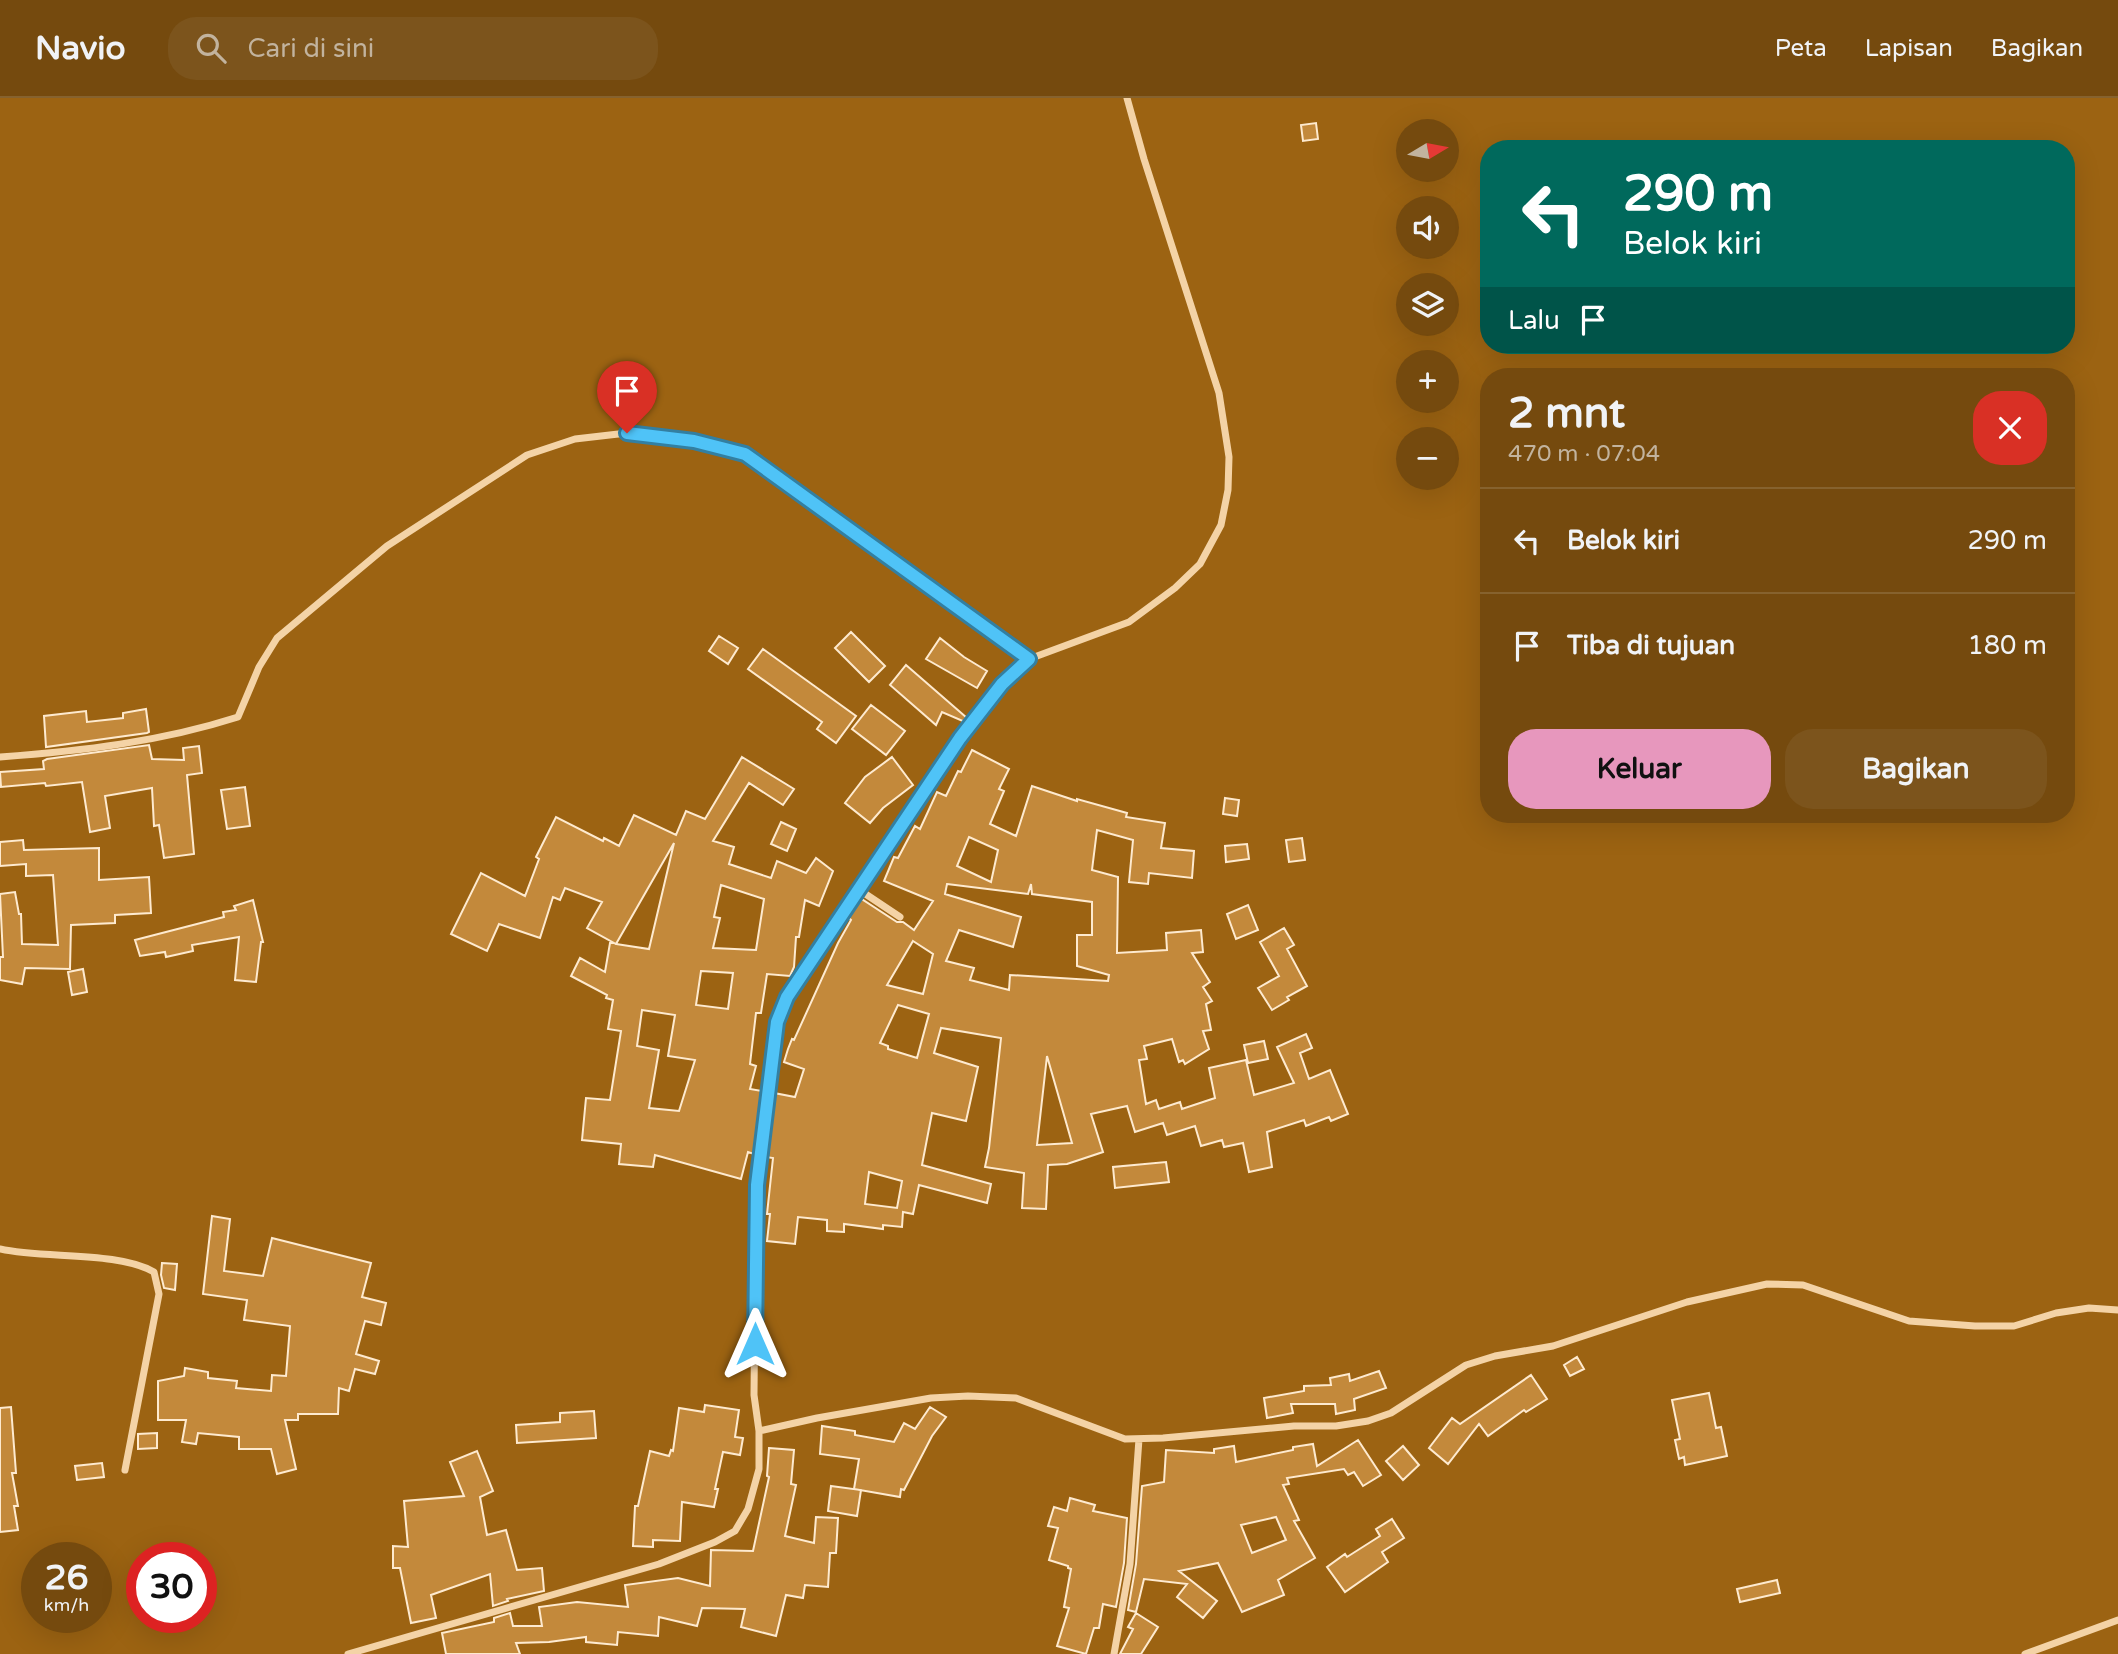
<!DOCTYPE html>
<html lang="id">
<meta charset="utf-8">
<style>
body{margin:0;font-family:"Varela Round",sans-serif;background:#7c541c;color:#f1f3f6;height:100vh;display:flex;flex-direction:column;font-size:26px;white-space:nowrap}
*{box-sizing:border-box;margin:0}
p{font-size:23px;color:#c2b39e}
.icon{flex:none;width:38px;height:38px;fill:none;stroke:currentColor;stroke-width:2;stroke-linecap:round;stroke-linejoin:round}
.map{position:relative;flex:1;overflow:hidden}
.panel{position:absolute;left:1480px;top:270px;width:595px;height:455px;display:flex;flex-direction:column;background:#754a0e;border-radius:28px;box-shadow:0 7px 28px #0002}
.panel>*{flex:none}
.top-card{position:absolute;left:1480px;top:42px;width:595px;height:214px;border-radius:28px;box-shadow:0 7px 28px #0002;background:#00695c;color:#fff;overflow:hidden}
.needle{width:46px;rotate:80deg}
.buttons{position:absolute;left:1396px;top:21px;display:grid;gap:14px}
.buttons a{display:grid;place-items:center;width:63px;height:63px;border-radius:50%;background:#754a0e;box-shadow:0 7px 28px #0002;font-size:35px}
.speed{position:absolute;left:21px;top:1444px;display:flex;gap:14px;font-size:35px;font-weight:700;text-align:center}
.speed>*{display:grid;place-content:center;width:91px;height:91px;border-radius:50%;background:#754a0e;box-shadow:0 7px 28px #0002;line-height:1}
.speed small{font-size:18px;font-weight:400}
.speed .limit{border:10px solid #d22;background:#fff;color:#111}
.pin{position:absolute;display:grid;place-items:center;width:60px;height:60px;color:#fff;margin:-72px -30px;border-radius:50% 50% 50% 0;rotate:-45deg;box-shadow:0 0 7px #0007}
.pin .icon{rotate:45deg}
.me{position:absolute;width:77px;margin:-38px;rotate:0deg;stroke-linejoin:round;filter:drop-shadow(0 0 5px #0008)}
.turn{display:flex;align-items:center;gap:24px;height:147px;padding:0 28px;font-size:32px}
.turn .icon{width:91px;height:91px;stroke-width:2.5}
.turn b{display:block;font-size:49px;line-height:60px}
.then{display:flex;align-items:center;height:66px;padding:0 28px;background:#0003;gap:14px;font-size:26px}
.round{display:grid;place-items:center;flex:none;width:74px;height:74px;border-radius:28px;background:#7c541c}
.head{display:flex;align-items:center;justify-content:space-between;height:119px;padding:0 28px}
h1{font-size:42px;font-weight:700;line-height:52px}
.button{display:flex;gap:14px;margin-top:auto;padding:14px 28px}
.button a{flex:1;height:80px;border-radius:28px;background:#e797bd;color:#111;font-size:28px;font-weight:700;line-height:80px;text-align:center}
.button a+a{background:#7c541c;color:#f1f3f6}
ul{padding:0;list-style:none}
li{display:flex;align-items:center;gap:21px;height:105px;padding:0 28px;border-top:2px solid #86622e}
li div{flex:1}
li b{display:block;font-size:26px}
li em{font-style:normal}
header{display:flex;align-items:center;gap:42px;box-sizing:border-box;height:98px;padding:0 35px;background:#754a0e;border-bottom:2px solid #86622e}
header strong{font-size:33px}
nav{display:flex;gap:38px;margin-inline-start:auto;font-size:24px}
.search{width:490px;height:63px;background:#7c541c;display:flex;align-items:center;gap:18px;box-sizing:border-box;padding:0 24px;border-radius:28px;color:#c2b39e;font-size:26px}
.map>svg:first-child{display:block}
.building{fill:#c3893b;stroke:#feeacf;stroke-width:2;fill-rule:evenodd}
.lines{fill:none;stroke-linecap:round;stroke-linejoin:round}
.street{stroke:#f4d3a6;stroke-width:7}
.route-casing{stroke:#337fa1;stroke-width:18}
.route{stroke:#4fc3f7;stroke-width:12}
</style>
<header>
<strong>Navio</strong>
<div class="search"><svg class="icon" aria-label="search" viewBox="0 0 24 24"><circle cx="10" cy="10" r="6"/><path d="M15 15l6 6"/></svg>Cari di sini</div>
<nav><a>Peta</a><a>Lapisan</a><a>Bagikan</a></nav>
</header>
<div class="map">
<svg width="2118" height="1556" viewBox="0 0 2118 1556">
<rect width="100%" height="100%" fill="#9c6312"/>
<path class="building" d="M 1316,25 L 1318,41 L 1303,43 L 1301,27 Z
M 851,534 L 885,568 L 869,584 L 835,550 Z
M 719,538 L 738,550 L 728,566 L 709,553 Z
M 940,540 L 964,559 L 987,573 L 977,590 L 926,561 Z
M 763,551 L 856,618 L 836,645 L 817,631 L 822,624 L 748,571 Z
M 906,567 L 967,620 L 965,624 L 942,614 L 936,627 L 890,587 Z
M 871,607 L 905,633 L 886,657 L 852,631 Z
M 146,611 L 149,634 L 147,635 L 46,649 L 44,618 L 86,613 L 87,624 L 123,620 L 123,615 Z
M 149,647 L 152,661 L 184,662 L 183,650 L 199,648 L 202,675 L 187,677 L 194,756 L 164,760 L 159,727 L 154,728 L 152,690 L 105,698 L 110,730 L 90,734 L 82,684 L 46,688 L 45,685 L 1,689 L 0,674 L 44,671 L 43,663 L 47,661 Z
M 972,652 L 1009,671 L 999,691 L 1004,693 L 990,726 L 1016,738 L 1032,688 L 1077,703 L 1077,701 L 1127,715 L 1126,719 L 1165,725 L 1161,750 L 1194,753 L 1192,780 L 1149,775 L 1148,786 L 1129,784 L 1133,742 L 1097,732 L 1092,772 L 1118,779 L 1117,855 L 1167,852 L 1166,835 L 1201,832 L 1203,854 L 1192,855 L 1210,884 L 1203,889 L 1212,903 L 1206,906 L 1211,932 L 1203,933 L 1209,951 L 1185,966 L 1183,962 L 1179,964 L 1172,941 L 1144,948 L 1147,961 L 1139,962 L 1146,1006 L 1156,1002 L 1159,1011 L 1180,1004 L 1182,1011 L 1215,1000 L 1209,970 L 1246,962 L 1254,997 L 1294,985 L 1277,949 L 1306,936 L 1312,950 L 1300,955 L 1309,981 L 1330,972 L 1348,1016 L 1331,1023 L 1329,1019 L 1306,1028 L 1304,1022 L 1267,1034 L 1272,1069 L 1249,1074 L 1243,1045 L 1224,1049 L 1222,1042 L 1201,1048 L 1195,1028 L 1167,1037 L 1163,1025 L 1135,1034 L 1127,1008 L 1091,1016 L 1103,1054 L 1067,1066 L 1048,1067 L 1046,1111 L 1022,1110 L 1024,1075 L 985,1069 L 989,1050 L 1001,940 L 941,930 L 934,955 L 978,969 L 966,1023 L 932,1015 L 922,1067 L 991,1086 L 987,1105 L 919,1087 L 913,1116 L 903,1114 L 902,1129 L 883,1127 L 883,1131 L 844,1126 L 844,1134 L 827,1133 L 827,1122 L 798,1119 L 795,1146 L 767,1143 L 770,1116 L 767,1116 L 773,1060 L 766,1059 L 774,995 L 795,999 L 804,971 L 784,964 L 788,951 L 792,941 L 794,942 L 838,845 L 851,822 L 848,819 L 860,800 L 897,824 L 903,824 L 914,832 L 933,803 L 884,783 L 894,759 L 898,760 L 915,728 L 920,731 L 937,694 L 946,698 L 958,673 L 961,674 ZM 969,739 L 998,752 L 991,784 L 957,768 ZM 947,786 L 1028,796 L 1031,786 L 1032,796 L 1092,804 L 1092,837 L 1077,837 L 1077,868 L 1109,877 L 1108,883 L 1010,877 L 1009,892 L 970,882 L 974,870 L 946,863 L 959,832 L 1013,849 L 1021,819 L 945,796 ZM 913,843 L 933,856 L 923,896 L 887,887 ZM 898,907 L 929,916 L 917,960 L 888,951 L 888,948 L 880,945 ZM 1047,958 L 1072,1045 L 1037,1047 ZM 869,1074 L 902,1083 L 897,1110 L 865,1106 Z
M 742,659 L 794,691 L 783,707 L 749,685 L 713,743 L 734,749 L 729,766 L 771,780 L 777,763 L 806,775 L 816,760 L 833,773 L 819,808 L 805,802 L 799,839 L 796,839 L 794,869 L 790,878 L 767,876 L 761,915 L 756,915 L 750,966 L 756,968 L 750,991 L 762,993 L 754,1056 L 748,1054 L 741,1081 L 655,1057 L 653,1069 L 619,1066 L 621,1046 L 582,1042 L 586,1000 L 610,1002 L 621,933 L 608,931 L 613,902 L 606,900 L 607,897 L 571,878 L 580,860 L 605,874 L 610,845 L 614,845 L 587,830 L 602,804 L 565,790 L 560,802 L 553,799 L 540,840 L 499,826 L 487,853 L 451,836 L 481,775 L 525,798 L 539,761 L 536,759 L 556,719 L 603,743 L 604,740 L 619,748 L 634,717 L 676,737 L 686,713 L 705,721 ZM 674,745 L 649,851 L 616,846 ZM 721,787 L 764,801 L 756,852 L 713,850 L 720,820 L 714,819 ZM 701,873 L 733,875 L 728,911 L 696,907 ZM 642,912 L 675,917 L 668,958 L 695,962 L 679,1013 L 649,1010 L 659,952 L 637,948 Z
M 892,659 L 913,687 L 883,710 L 870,725 L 845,705 L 865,679 Z
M 245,689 L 250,728 L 227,731 L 221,692 Z
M 1225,700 L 1239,702 L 1237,718 L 1223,716 Z
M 781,724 L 796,731 L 787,753 L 771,746 Z
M 1302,740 L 1305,762 L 1289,764 L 1286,742 Z
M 23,742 L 24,752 L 99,750 L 99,782 L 149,779 L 151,815 L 115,817 L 115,825 L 71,827 L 70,871 L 25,870 L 22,886 L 0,882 L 0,859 L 3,859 L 0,796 L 15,794 L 19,816 L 21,816 L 22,846 L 58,847 L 53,777 L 26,778 L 26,766 L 0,768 L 0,744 Z
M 1247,746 L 1249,761 L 1226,764 L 1225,748 Z
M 253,802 L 263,844 L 261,844 L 256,884 L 235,882 L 239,839 L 192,847 L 193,853 L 166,859 L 165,854 L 140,858 L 135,842 L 224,819 L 223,814 L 236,812 L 234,808 Z
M 1248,807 L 1258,832 L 1236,841 L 1227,816 Z
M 1284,830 L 1294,847 L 1287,851 L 1307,888 L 1287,899 L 1289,902 L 1272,912 L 1258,890 L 1279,878 L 1260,844 Z
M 83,871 L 87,894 L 72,897 L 68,874 Z
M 1264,943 L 1268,961 L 1248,965 L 1244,947 Z
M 1166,1064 L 1169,1084 L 1115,1090 L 1113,1069 Z
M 212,1118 L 230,1121 L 224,1173 L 263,1178 L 272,1140 L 371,1165 L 362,1199 L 386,1205 L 381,1227 L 365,1223 L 356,1256 L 379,1263 L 375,1276 L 355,1271 L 349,1293 L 339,1290 L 338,1316 L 298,1316 L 298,1322 L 285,1322 L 296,1371 L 277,1376 L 271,1351 L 239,1351 L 239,1339 L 198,1335 L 196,1346 L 182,1344 L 186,1322 L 158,1322 L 158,1283 L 184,1278 L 185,1270 L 208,1274 L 208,1280 L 237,1283 L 236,1290 L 271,1293 L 272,1277 L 286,1278 L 290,1228 L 244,1222 L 247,1202 L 203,1196 Z
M 162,1165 L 177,1166 L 175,1192 L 164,1190 L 161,1177 Z
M 1577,1259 L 1584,1271 L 1570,1278 L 1564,1267 Z
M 1379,1273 L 1386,1290 L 1354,1301 L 1355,1312 L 1336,1316 L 1335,1306 L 1291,1306 L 1293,1315 L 1267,1320 L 1264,1300 L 1304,1293 L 1304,1288 L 1331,1287 L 1330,1280 L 1349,1276 L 1350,1283 Z
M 1531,1277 L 1547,1301 L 1526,1314 L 1524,1312 L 1488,1338 L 1479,1326 L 1448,1366 L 1429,1350 L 1452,1320 L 1460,1326 Z
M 1709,1295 L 1716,1330 L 1721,1329 L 1727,1358 L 1685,1367 L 1684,1359 L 1679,1361 L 1675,1342 L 1680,1341 L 1672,1302 Z
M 705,1307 L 739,1312 L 735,1339 L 743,1340 L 740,1357 L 723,1354 L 715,1391 L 718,1391 L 714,1409 L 682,1404 L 680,1443 L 653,1442 L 653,1449 L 633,1448 L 635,1408 L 638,1408 L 650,1353 L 669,1358 L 671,1352 L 673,1353 L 679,1310 L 704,1314 Z
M 11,1309 L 16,1375 L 12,1375 L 18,1408 L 14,1408 L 18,1432 L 0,1434 L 0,1310 Z
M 930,1309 L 946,1319 L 932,1338 L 904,1392 L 901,1391 L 900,1399 L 854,1391 L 859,1361 L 820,1356 L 822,1328 L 855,1333 L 855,1337 L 894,1344 L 904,1325 L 915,1331 Z
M 594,1313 L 596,1340 L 517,1345 L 516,1327 L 560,1324 L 560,1315 Z
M 157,1335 L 157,1350 L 138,1351 L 138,1336 Z
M 1358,1342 L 1381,1377 L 1363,1388 L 1354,1374 L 1348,1377 L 1344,1371 L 1287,1380 L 1289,1386 L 1283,1387 L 1299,1422 L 1294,1423 L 1315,1460 L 1278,1482 L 1284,1497 L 1242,1514 L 1218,1465 L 1179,1473 L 1217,1503 L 1203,1520 L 1177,1499 L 1187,1486 L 1144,1481 L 1136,1514 L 1128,1512 L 1136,1466 L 1142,1388 L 1164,1384 L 1166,1352 L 1214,1355 L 1214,1351 L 1234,1348 L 1236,1364 L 1293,1352 L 1293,1349 L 1313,1346 L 1317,1368 ZM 1276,1419 L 1286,1442 L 1252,1455 L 1241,1427 Z
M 1403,1348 L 1419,1367 L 1403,1382 L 1386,1363 Z
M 769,1350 L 794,1352 L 791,1386 L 796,1387 L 785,1438 L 814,1445 L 816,1419 L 838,1420 L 836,1455 L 830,1455 L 828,1489 L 805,1487 L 803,1500 L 786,1497 L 776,1538 L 741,1529 L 745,1511 L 702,1510 L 697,1528 L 659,1519 L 658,1538 L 618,1534 L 617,1547 L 586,1544 L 586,1539 L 549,1544 L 516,1545 L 520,1556 L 446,1556 L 442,1535 L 494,1524 L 494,1520 L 510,1515 L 513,1528 L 542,1528 L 539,1509 L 577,1504 L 628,1509 L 625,1487 L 678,1480 L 710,1488 L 711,1452 L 753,1453 L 769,1379 L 767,1378 Z
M 477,1353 L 493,1393 L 480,1399 L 487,1437 L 506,1432 L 517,1472 L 542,1470 L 544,1493 L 507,1501 L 508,1503 L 493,1508 L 490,1476 L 431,1497 L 436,1520 L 411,1525 L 400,1470 L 393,1470 L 393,1448 L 408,1449 L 404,1403 L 464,1398 L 450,1364 Z
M 102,1365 L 104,1379 L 77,1382 L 75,1368 Z
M 831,1388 L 861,1392 L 857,1418 L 828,1413 Z
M 1070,1400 L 1095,1407 L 1093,1413 L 1127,1420 L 1124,1465 L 1116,1509 L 1103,1506 L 1099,1530 L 1094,1530 L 1086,1556 L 1057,1548 L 1069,1510 L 1064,1509 L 1071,1471 L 1068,1470 L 1068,1468 L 1049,1462 L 1058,1430 L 1048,1428 L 1054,1409 L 1067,1413 Z
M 1392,1421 L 1404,1440 L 1382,1454 L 1388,1464 L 1345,1494 L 1327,1469 L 1345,1456 L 1347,1459 L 1380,1438 L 1376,1431 Z
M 1777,1482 L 1780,1495 L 1740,1504 L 1737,1491 Z
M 1136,1515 L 1158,1529 L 1141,1556 L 1120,1556 L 1133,1531 L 1128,1529 Z"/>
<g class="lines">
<path class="street" d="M 0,659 C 81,653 160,644 238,619 L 259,569 L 277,540 L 387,448 L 527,357 L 575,341 L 627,335 L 694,343 L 745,356 L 1029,561
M 858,791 L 900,819
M 0,1151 C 43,1161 118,1153 154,1174 L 159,1196 L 125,1372
M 759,1333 L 817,1320 L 931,1300 L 968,1298 L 1016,1300 L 1125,1341 L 1163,1340 L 1294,1328 L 1336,1328 L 1368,1323 L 1391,1315 L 1466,1267 L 1495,1258 L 1553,1248 L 1687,1204 L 1767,1186 L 1803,1187 L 1909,1223 L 1975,1228 L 2014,1228 L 2056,1215 L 2089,1210 L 2118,1212
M 348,1556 L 659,1466 L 715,1444 L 735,1433 L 748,1411 L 759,1371 L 759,1333 L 754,1297 L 756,1088 L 777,924 L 787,899 L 960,640 L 1001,586 L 1029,561 L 1129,524 L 1175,490 L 1200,466 L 1221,427 L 1228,392 L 1229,359 L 1219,295 L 1144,61 L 1127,0
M 1114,1556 L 1130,1466 L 1139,1341
M 2025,1556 L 2118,1522"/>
</g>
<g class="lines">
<g class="route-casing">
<path id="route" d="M 627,335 L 694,343 L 745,356 L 1029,561 L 1002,586 L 960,640 L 787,899 L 777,924 L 757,1087 L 755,1246"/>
</g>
<use href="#route" class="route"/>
</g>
</svg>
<div class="buttons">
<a><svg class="needle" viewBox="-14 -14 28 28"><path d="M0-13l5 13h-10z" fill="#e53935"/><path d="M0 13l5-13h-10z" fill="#c2b39e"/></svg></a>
<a><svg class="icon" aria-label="sound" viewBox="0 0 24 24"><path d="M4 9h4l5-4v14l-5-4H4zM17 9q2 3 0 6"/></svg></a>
<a><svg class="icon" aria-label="layers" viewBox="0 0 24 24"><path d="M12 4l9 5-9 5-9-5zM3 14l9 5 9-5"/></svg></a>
<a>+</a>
<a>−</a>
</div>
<div class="speed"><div>26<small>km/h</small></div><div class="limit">30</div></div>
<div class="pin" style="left:627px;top:335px;background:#d93025"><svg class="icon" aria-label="arrive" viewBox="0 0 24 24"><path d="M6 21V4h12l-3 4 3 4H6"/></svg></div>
<svg class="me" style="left:755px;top:1246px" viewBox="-20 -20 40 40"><path d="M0-17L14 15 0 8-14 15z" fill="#4fc3f7" stroke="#fff" stroke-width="4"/></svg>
<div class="top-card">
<div class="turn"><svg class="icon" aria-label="left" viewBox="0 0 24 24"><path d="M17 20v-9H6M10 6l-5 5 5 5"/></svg><div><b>290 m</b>Belok kiri</div></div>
<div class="then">Lalu<svg class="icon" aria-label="arrive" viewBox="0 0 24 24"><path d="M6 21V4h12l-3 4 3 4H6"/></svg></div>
</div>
<section class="panel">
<div class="head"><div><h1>2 mnt</h1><p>470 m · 07:04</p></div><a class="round" style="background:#d93025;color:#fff"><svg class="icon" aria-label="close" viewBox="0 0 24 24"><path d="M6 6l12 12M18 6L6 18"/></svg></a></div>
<ul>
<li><svg class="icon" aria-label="left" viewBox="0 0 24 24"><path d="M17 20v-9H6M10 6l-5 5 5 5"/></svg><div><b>Belok kiri</b></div><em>290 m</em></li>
<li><svg class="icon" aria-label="arrive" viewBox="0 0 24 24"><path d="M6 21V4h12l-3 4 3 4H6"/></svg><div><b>Tiba di tujuan</b></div><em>180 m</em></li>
</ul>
<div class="button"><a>Keluar</a><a>Bagikan</a></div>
</section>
</div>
